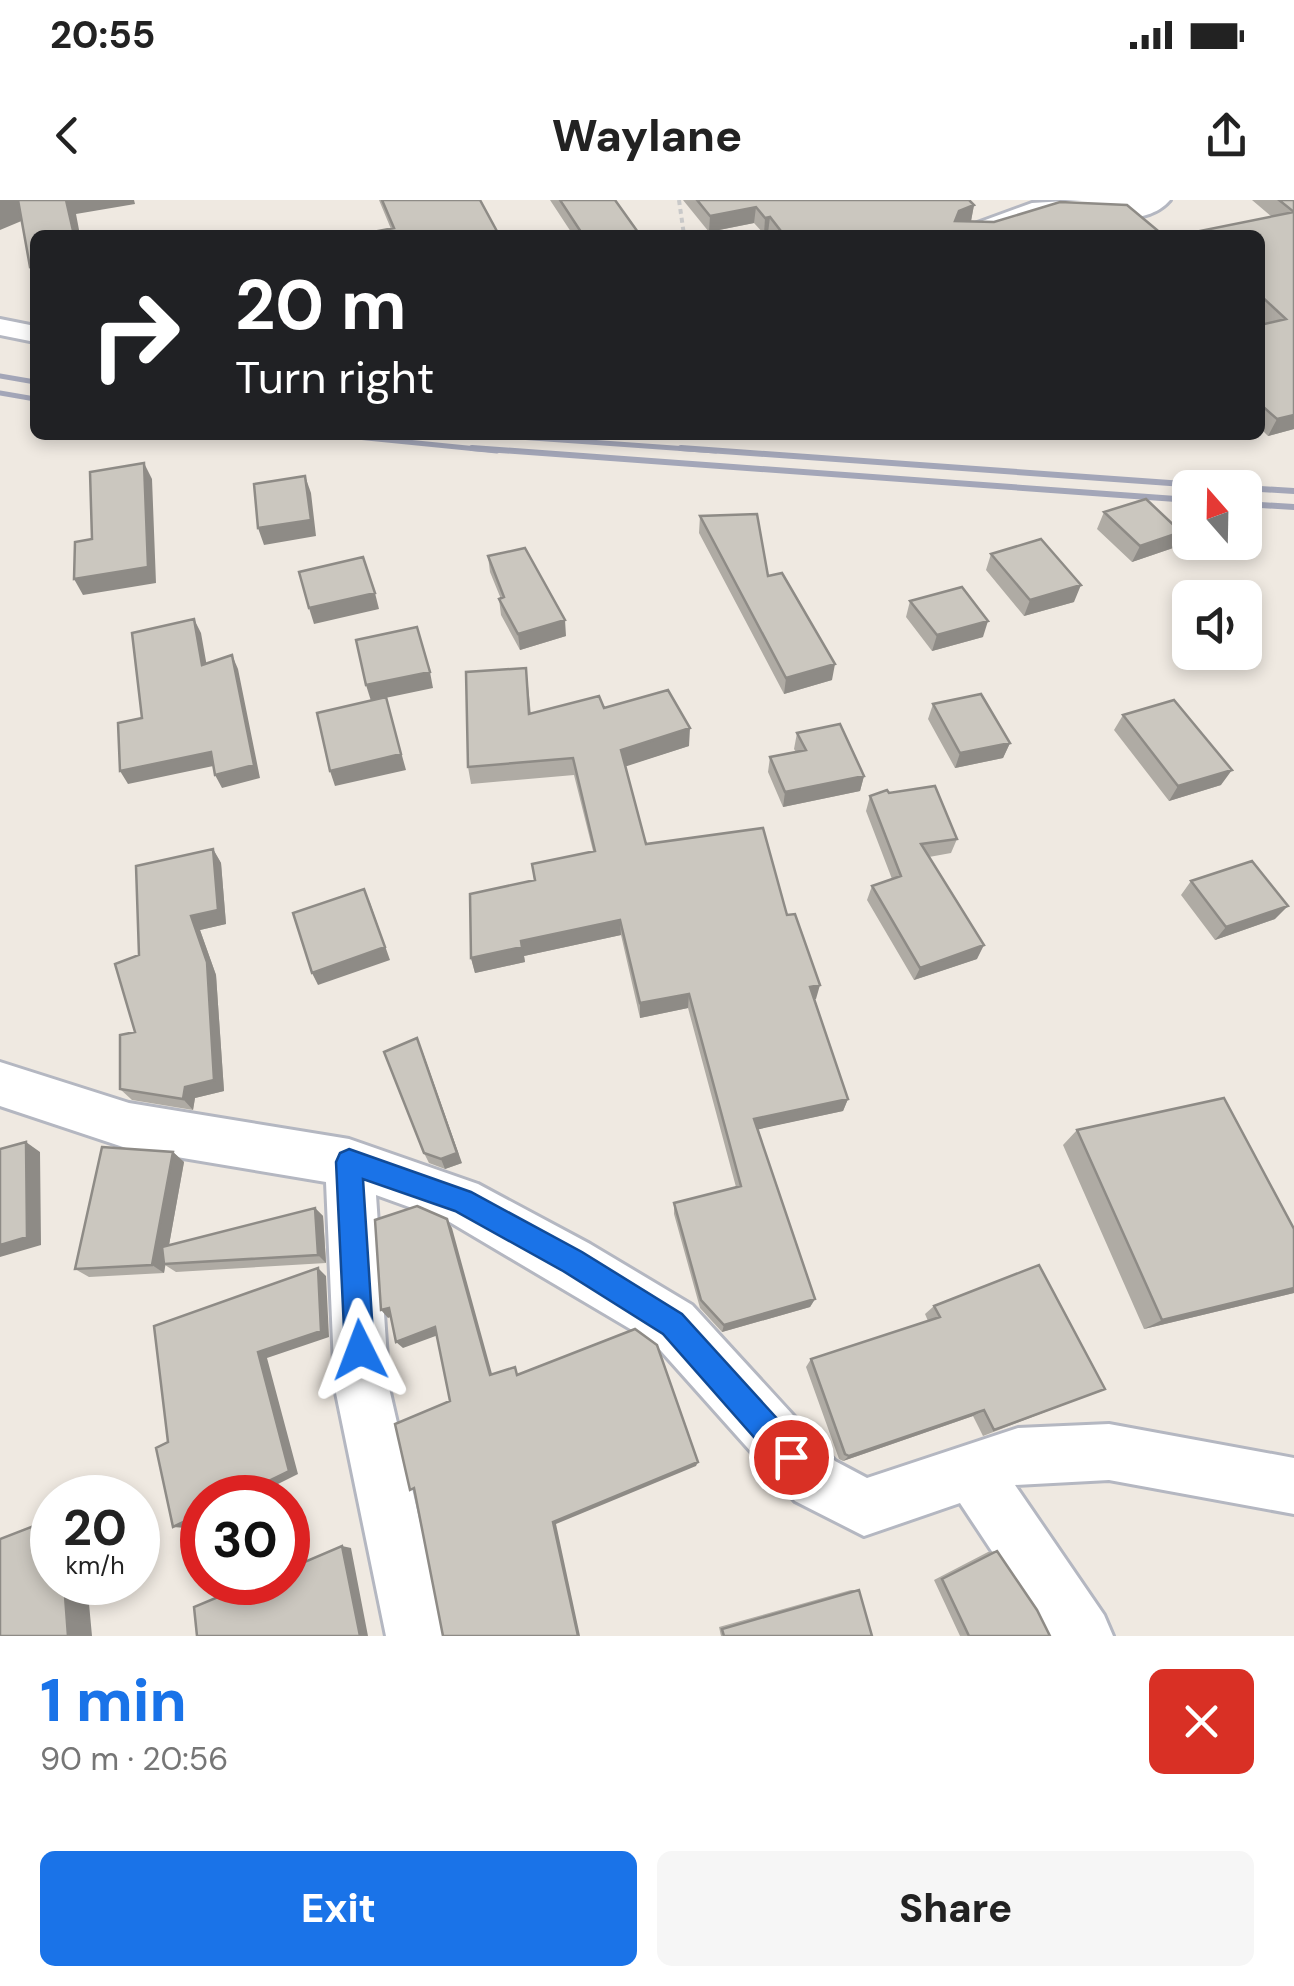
<!DOCTYPE html>
<meta charset="utf-8">
<style>
body{margin:0;font-family:"DM Sans",sans-serif;background:#f6f6f6;color:#222;height:100vh;display:flex;flex-direction:column;font-size:38px;white-space:nowrap}
*{box-sizing:border-box;margin:0}
p{font-size:32px;color:#767676}
.icon{flex:none;width:55px;height:55px;fill:none;stroke:currentColor;stroke-width:2;stroke-linecap:round;stroke-linejoin:round}
.map{position:relative;height:1436px;overflow:hidden}
.drawer{display:flex;flex-direction:column;background:#fff;flex:1}
.drawer>*{flex:none}
.top-card{position:absolute;left:30px;top:30px;width:1235px;height:210px;border-radius:15px;box-shadow:0 5px 15px #0003;background:#202124;color:#fff;overflow:hidden}
.needle{width:65px;rotate:340deg}
.controls{position:absolute;left:1172px;top:270px;display:grid;gap:20px}
.controls a{display:grid;place-items:center;width:90px;height:90px;border-radius:15px;background:#fff;box-shadow:0 5px 15px #0003;font-size:50px}
.speed{position:absolute;left:30px;top:1275px;display:flex;gap:20px;font-size:50px;font-weight:700;text-align:center}
.speed>*{display:grid;place-content:center;width:130px;height:130px;border-radius:50%;background:#fff;box-shadow:0 5px 15px #0003;line-height:1}
.speed small{font-size:25px;font-weight:400}
.speed .limit{border:15px solid #d22;background:#fff;color:#111}
.pin{position:absolute;display:grid;place-items:center;width:85px;height:85px;color:#fff;margin:-42px;border:5px solid #fff;border-radius:50%;box-shadow:0 2px 10px #0007}
.me{position:absolute;width:110px;margin:-55px;rotate:357deg;stroke-linejoin:round;filter:drop-shadow(0 0 8px #0008)}
.turn{display:flex;align-items:center;gap:35px;height:210px;padding:0 40px;font-size:45px}
.turn .icon{width:130px;height:130px;stroke-width:2.5}
.turn b{display:block;font-size:70px;line-height:85px}
.round{display:grid;place-items:center;flex:none;width:105px;height:105px;border-radius:15px;background:#f6f6f6}
.headline{display:flex;align-items:center;justify-content:space-between;height:170px;padding:0 40px}
h1{font-size:60px;font-weight:800;line-height:75px;color:#1a73e8}
.primary-button{display:flex;gap:20px;margin-top:auto;padding:20px 40px}
.primary-button a{flex:1;height:115px;border-radius:15px;background:#1a73e8;color:#fff;font-size:40px;font-weight:800;line-height:115px;text-align:center}
.primary-button a+a{background:#f6f6f6;color:#222}
.status{display:flex;justify-content:space-between;align-items:center;height:70px;padding:0 50px;background:#fff;direction:ltr}
.status svg{height:28px;fill:currentColor}
header{display:flex;justify-content:space-between;align-items:center;height:130px;padding:0 40px;background:#fff;font-size:45px;font-weight:800}
.map>svg:first-child{display:block}
.lines{fill:none;stroke-linecap:round;stroke-linejoin:round}
.minor-casing{stroke:#b4b7c1;stroke-width:6}
.path{stroke:#c9c9c9;stroke-width:4;stroke-dasharray:5 4;stroke-linecap:butt}
.minor{fill:#fff;fill-rule:evenodd}
.rail-far1{stroke:#a3a6b8;stroke-width:5}
.rail{stroke:#a3a6b8;stroke-width:6}
.wall{fill:#afaba4}
.shaded-wall{fill:#8e8b86}
.building{fill:#cbc7bf;stroke:#8e8b86;stroke-width:2.5}
.route{fill:#1a73e8;stroke:#114b97;stroke-width:2.5}
</style>
<div class="status"><b>20:55</b><svg viewBox="0 0 49 12"><path d="M0 12V9h3v3zM5 12V6h3v6zM10 12V3h3v9zM15 12V0h3v12zM26 1h20v11H26zM47 4h2v5h-2z"/></svg></div>
<header><svg class="icon" aria-label="back" viewBox="0 0 24 24"><path d="M15 5l-7 7 7 7"/></svg>Waylane<svg class="icon" aria-label="share" viewBox="0 0 24 24"><path d="M12 15V3M7 8l5-5 5 5M5 13v7h14v-7"/></svg></header>
<div class="map">
<svg width="1294" height="1436" viewBox="0 0 1294 1436">
<rect width="100%" height="100%" fill="#efe9e1"/>
<g class="lines">
<g class="minor-casing">
<path id="minor" d="M 1082,0 L 1170,0 C 1140,35 1078,7 1039,16 C 1023,20 1010,30 994,34 C 982,37 967,35 954,35 L 958,30 L 1032,3 Z
M 0,119 L 35,126 L 35,142 L 0,135 Z
M 0,862 L 129,903 L 349,939 L 478,984 L 590,1044 L 692,1105 L 835,1261 L 867,1278 L 1018,1228 L 1109,1224 L 1294,1258 L 1294,1314 L 1109,1280 L 1015,1285 L 1104,1415 L 1113,1436 L 1048,1436 L 960,1303 L 864,1336 L 795,1301 L 654,1143 L 448,1021 L 376,995 L 389,1188 L 446,1436 L 386,1436 L 335,1188 L 326,982 L 129,949 L 0,906 Z"/>
</g>
<path class="path" d="M 679,0 L 684,35"/>
<use href="#minor" class="minor"/>
<path class="rail-far1" d="M 0,176 L 35,182
M 0,193 L 35,199
M 337,235 L 497,251
M 492,235 L 716,251"/>
<path class="rail" d="M 472,248 L 1190,300
M 681,248 L 1240,288
M 1245,288 L 1294,291
M 1245,304 L 1294,307"/>
</g>
<path class="wall" d="M 379,0 L 480,0 L 391,29 Z
M 550,0 L 615,0 L 640,35 L 573,35 Z
M 683,0 L 969,0 L 974,5 L 971,21 L 1163,35 L 770,35 L 768,33 L 764,34 L 754,23 L 709,32 Z
M 1252,0 L 1294,0 L 1294,229 L 1268,236 L 1260,228 L 1260,125 L 1265,124 L 1260,119 L 1260,35 L 1189,35 L 1190,33 L 1272,17 Z
M 1104,312 L 1173,348 L 1132,362 L 1097,329 Z
M 700,316 L 768,376 L 832,480 L 784,494 L 699,333 Z
M 991,354 L 1074,402 L 1024,416 L 986,370 Z
M 488,356 L 566,436 L 520,450 L 501,415 L 499,399 L 501,399 L 490,372 Z
M 910,401 L 983,437 L 932,451 L 906,417 Z
M 526,468 L 531,514 L 604,508 L 689,546 L 625,566 L 646,644 L 787,715 L 848,899 L 843,911 L 757,929 L 815,1099 L 810,1107 L 722,1132 L 700,1108 L 674,1014 L 674,1003 L 736,987 L 688,808 L 640,818 L 621,735 L 524,756 L 525,762 L 475,773 L 471,758 L 534,680 L 532,664 L 593,651 L 574,575 L 471,584 L 468,567 Z
M 933,504 L 1010,543 L 1003,558 L 955,568 L 928,519 Z
M 1123,515 L 1221,585 L 1169,601 L 1114,530 Z
M 797,533 L 864,576 L 860,591 L 783,607 L 768,572 L 770,557 L 796,552 L 794,549 Z
M 889,593 L 957,639 L 951,653 L 929,657 L 977,759 L 914,780 L 867,700 L 872,686 L 892,679 L 866,611 L 870,596 Z
M 213,649 L 221,663 L 226,724 L 200,730 L 216,775 L 224,891 L 195,898 L 193,910 L 132,900 L 120,889 L 135,832 L 139,755 Z
M 1191,681 L 1275,719 L 1215,740 L 1181,695 Z
M 1077,930 L 1294,1029 L 1294,1093 L 1144,1129 L 1063,945 Z
M 173,952 L 184,962 L 169,1045 L 315,1008 L 323,1016 L 326,1063 L 176,1072 L 165,1065 L 164,1073 L 89,1077 L 75,1069 Z
M 424,953 L 462,963 L 445,969 L 429,963 Z
M 934,1106 L 1105,1189 L 983,1236 L 973,1216 L 843,1261 L 839,1259 L 806,1167 L 811,1159 L 928,1121 L 925,1114 Z
M 997,1351 L 1050,1436 L 960,1436 L 934,1380 L 988,1352 Z
M 851,1390 L 859,1390 L 872,1436 L 721,1436 L 719,1427 Z"/>
<path class="shaded-wall" d="M 0,0 L 23,0 L 31,17 L 0,30 Z
M 66,0 L 134,0 L 135,4 L 76,14 L 80,35 L 74,35 Z
M 974,5 L 971,21 L 952,35 L 959,11 Z
M 756,7 L 754,23 L 709,32 L 710,16 Z
M 770,17 L 768,33 L 764,34 L 765,18 Z
M 1294,215 L 1294,229 L 1268,236 L 1277,219 Z
M 144,263 L 152,279 L 156,383 L 83,395 L 74,379 Z
M 305,276 L 311,293 L 316,336 L 264,345 L 258,328 Z
M 1181,332 L 1173,348 L 1132,362 L 1140,346 Z
M 1081,385 L 1074,402 L 1024,416 L 1030,400 Z
M 375,393 L 379,409 L 314,424 L 309,408 Z
M 194,419 L 201,433 L 209,478 L 202,465 Z
M 565,420 L 566,436 L 520,450 L 518,434 Z
M 988,421 L 983,437 L 932,451 L 937,435 Z
M 232,455 L 238,469 L 260,578 L 222,588 L 215,575 Z
M 835,464 L 832,480 L 784,494 L 786,478 Z
M 430,472 L 433,488 L 371,501 L 366,485 Z
M 386,498 L 406,570 L 335,586 L 330,571 Z
M 690,528 L 689,546 L 621,568 L 621,550 Z
M 1010,543 L 1003,558 L 955,568 L 960,553 Z
M 211,552 L 218,565 L 128,584 L 120,571 Z
M 1232,570 L 1221,585 L 1169,601 L 1178,586 Z
M 864,576 L 860,591 L 783,607 L 785,592 Z
M 213,649 L 221,663 L 226,724 L 200,730 L 216,775 L 224,891 L 195,898 L 193,910 L 183,899 L 185,887 L 191,716 Z
M 370,703 L 390,760 L 318,785 L 312,773 Z
M 1288,706 L 1275,719 L 1215,740 L 1226,727 Z
M 620,720 L 621,735 L 524,756 L 525,762 L 475,773 L 471,758 L 521,741 Z
M 984,745 L 977,759 L 914,780 L 920,768 Z
M 820,785 L 816,799 L 806,801 L 810,787 Z
M 689,794 L 688,808 L 640,818 L 640,803 Z
M 422,850 L 462,963 L 445,969 L 441,959 Z
M 848,899 L 843,911 L 751,931 L 754,919 Z
M 26,942 L 40,952 L 41,1045 L 0,1057 L 0,1045 Z
M 173,952 L 184,962 L 164,1073 L 152,1065 Z
M 315,1008 L 323,1016 L 326,1063 L 318,1055 Z
M 447,1019 L 452,1028 L 494,1181 L 490,1175 Z
M 318,1068 L 326,1076 L 329,1137 L 267,1158 L 298,1274 L 250,1298 L 234,1298 L 258,1152 Z
M 1294,1088 L 1294,1093 L 1144,1129 L 1162,1120 Z
M 815,1099 L 810,1107 L 722,1132 L 724,1125 Z
M 389,1108 L 396,1115 L 388,1118 L 381,1110 Z
M 435,1127 L 441,1134 L 403,1148 L 396,1142 Z
M 984,1210 L 973,1216 L 843,1261 L 849,1256 Z
M 698,1262 L 696,1266 L 556,1324 L 580,1436 L 578,1436 L 553,1322 Z
M 202,1313 L 202,1320 L 186,1328 L 173,1327 Z
M 342,1346 L 351,1348 L 368,1436 L 360,1436 Z
M 64,1382 L 87,1382 L 92,1436 L 68,1436 Z"/>
<path class="building" d="M 18,0 L 66,0 L 74,35 L 35,35 L 35,66 L 30,67 Z
M 382,0 L 480,0 L 499,35 L 357,35 L 394,28 Z
M 560,0 L 615,0 L 640,35 L 583,35 Z
M 697,0 L 969,0 L 974,5 L 959,11 L 955,21 L 994,22 L 1060,2 L 1127,5 L 1163,35 L 784,35 L 770,17 L 765,18 L 756,7 L 710,16 Z
M 1279,0 L 1294,0 L 1294,12 Z
M 1294,12 L 1294,215 L 1277,219 L 1260,204 L 1260,125 L 1286,119 L 1260,95 L 1260,35 L 1192,35 L 1190,33 Z
M 144,263 L 148,367 L 74,379 L 75,342 L 92,339 L 90,272 Z
M 305,276 L 311,320 L 258,328 L 254,284 Z
M 1146,299 L 1181,332 L 1140,346 L 1104,312 Z
M 757,314 L 768,376 L 782,373 L 835,464 L 786,478 L 700,316 Z
M 1041,339 L 1081,385 L 1030,400 L 991,354 Z
M 525,348 L 565,420 L 518,434 L 499,399 L 504,397 L 488,356 Z
M 363,357 L 375,393 L 309,408 L 299,372 Z
M 962,387 L 988,421 L 937,435 L 910,401 Z
M 194,419 L 202,465 L 232,455 L 254,565 L 215,575 L 211,552 L 120,571 L 118,523 L 142,518 L 132,433 Z
M 417,427 L 430,472 L 366,485 L 356,440 Z
M 526,468 L 529,514 L 599,496 L 604,508 L 668,490 L 690,528 L 621,550 L 646,644 L 763,628 L 787,715 L 795,714 L 820,785 L 810,787 L 848,899 L 754,919 L 815,1099 L 724,1125 L 701,1100 L 674,1003 L 741,986 L 689,794 L 640,803 L 620,720 L 521,741 L 522,747 L 471,758 L 470,694 L 535,680 L 532,664 L 595,651 L 573,558 L 468,567 L 466,472 Z
M 981,494 L 1010,543 L 960,553 L 933,504 Z
M 386,497 L 401,554 L 330,571 L 317,513 Z
M 1174,500 L 1232,570 L 1178,586 L 1123,515 Z
M 840,524 L 864,576 L 785,592 L 770,557 L 806,550 L 797,533 Z
M 935,586 L 957,639 L 921,644 L 984,745 L 920,768 L 872,686 L 901,676 L 870,596 L 887,590 L 889,593 Z
M 213,649 L 218,710 L 191,716 L 207,762 L 214,880 L 185,887 L 183,899 L 120,889 L 120,835 L 135,832 L 115,764 L 139,755 L 136,666 Z
M 1252,661 L 1288,706 L 1226,727 L 1191,681 Z
M 364,689 L 385,747 L 312,773 L 293,713 Z
M 417,838 L 457,953 L 441,959 L 424,953 L 384,852 Z
M 1224,898 L 1294,1029 L 1294,1088 L 1162,1120 L 1077,930 Z
M 26,942 L 27,1037 L 0,1045 L 0,949 Z
M 102,947 L 173,952 L 152,1065 L 75,1069 Z
M 417,1006 L 447,1019 L 490,1175 L 515,1167 L 517,1175 L 635,1129 L 657,1145 L 698,1262 L 553,1322 L 578,1436 L 443,1436 L 414,1288 L 410,1290 L 395,1224 L 450,1201 L 435,1127 L 396,1142 L 389,1108 L 381,1110 L 375,1020 Z
M 315,1008 L 318,1055 L 164,1064 L 162,1047 Z
M 1039,1065 L 1105,1189 L 994,1230 L 984,1210 L 849,1256 L 845,1254 L 811,1159 L 940,1117 L 934,1106 Z
M 318,1068 L 321,1131 L 258,1152 L 289,1271 L 234,1298 L 202,1298 L 202,1313 L 173,1327 L 156,1248 L 168,1242 L 154,1126 Z
M 52,1319 L 52,1382 L 64,1382 L 68,1436 L 0,1436 L 0,1339 Z
M 342,1346 L 360,1436 L 197,1436 L 194,1407 L 254,1382 L 288,1382 L 288,1369 Z
M 997,1351 L 1037,1410 L 1050,1436 L 969,1436 L 942,1379 Z
M 859,1390 L 872,1436 L 724,1436 L 722,1429 Z"/>
<path class="route" d="M 349,949 L 471,992 L 582,1052 L 682,1114 L 802,1246 L 806,1257 L 802,1268 L 791,1272 L 781,1268 L 663,1134 L 563,1071 L 455,1011 L 363,979 L 374,1150 L 370,1160 L 360,1164 L 349,1160 L 345,1150 L 336,962 L 340,953 Z"/>
</svg>
<div class="controls">
<a><svg class="needle" viewBox="-14 -14 28 28"><path d="M0-13l5 13h-10z" fill="#e53935"/><path d="M0 13l5-13h-10z" fill="#767676"/></svg></a>
<a><svg class="icon" aria-label="sound" viewBox="0 0 24 24"><path d="M4 9h4l5-4v14l-5-4H4zM17 9q2 3 0 6"/></svg></a>
</div>
<div class="speed"><div>20<small>km/h</small></div><div class="limit">30</div></div>
<div class="pin" style="left:791px;top:1257px;background:#d93025"><svg class="icon" aria-label="arrive" viewBox="0 0 24 24"><path d="M6 21V4h12l-3 4 3 4H6"/></svg></div>
<svg class="me" style="left:360px;top:1150px" viewBox="-20 -20 40 40"><path d="M0-17L14 15 0 8-14 15z" fill="#1a73e8" stroke="#fff" stroke-width="4"/></svg>
<div class="top-card">
<div class="turn"><svg class="icon" aria-label="right" viewBox="0 0 24 24"><path d="M7 20v-9h11M14 6l5 5-5 5"/></svg><div><b>20 m</b>Turn right</div></div>
</div>
</div>
<section class="drawer">
<div class="headline"><div><h1>1 min</h1><p>90 m · 20:56</p></div><a class="round" style="background:#d93025;color:#fff"><svg class="icon" aria-label="close" viewBox="0 0 24 24"><path d="M6 6l12 12M18 6L6 18"/></svg></a></div>
<div class="primary-button"><a>Exit</a><a>Share</a></div>
</section>
